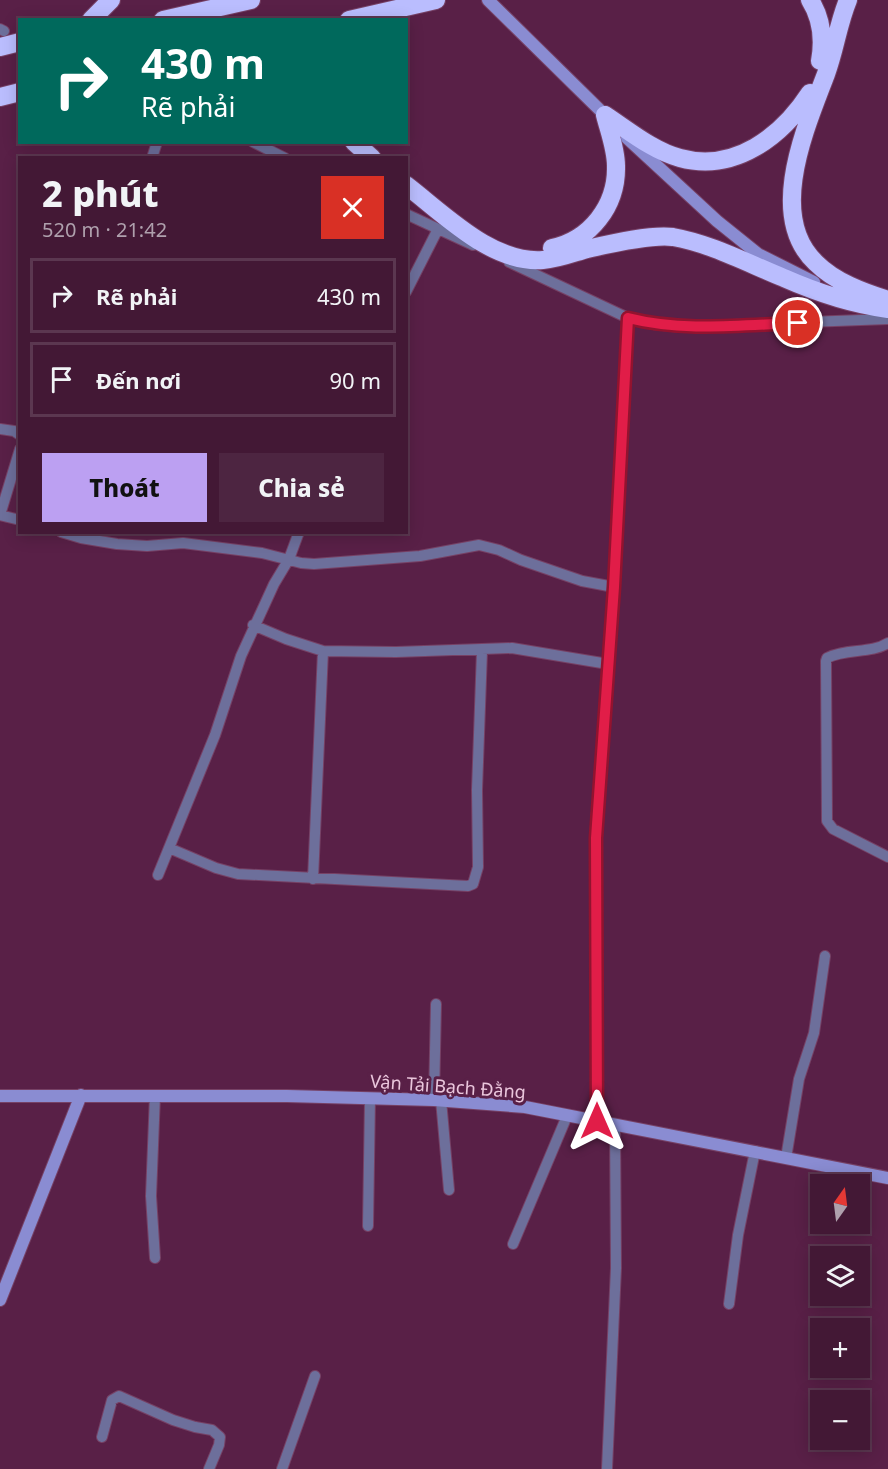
<!DOCTYPE html>
<html lang="vi">
<meta charset="utf-8">
<style>
body{margin:0;font-family:"Noto Sans",sans-serif;background:#4d2541;color:#f1f3f6;height:100vh;display:flex;flex-direction:column;font-size:22px;white-space:nowrap}
*{box-sizing:border-box;margin:0}
p{font-size:20px;color:#afa0ad}
.icon{flex:none;width:33px;height:33px;fill:none;stroke:currentColor;stroke-width:2;stroke-linecap:round;stroke-linejoin:round}
.map{position:relative;flex:1;overflow:hidden}
.drawer{position:absolute;left:18px;top:156px;width:390px;height:378px;display:flex;flex-direction:column;background:#431835;border-radius:0px;box-shadow:0 3px 15px #0003,0 0 0 2px #5b3750}
.drawer>*{flex:none}
.hud{position:absolute;left:18px;top:18px;width:390px;height:126px;border-radius:0px;box-shadow:0 3px 15px #0003,0 0 0 2px #5b3750;background:#00695c;color:#fff;overflow:hidden}
.needle{width:39px;rotate:14deg}
.buttons{position:absolute;left:810px;top:1174px;display:grid;gap:12px}
.buttons a{display:grid;place-items:center;width:60px;height:60px;border-radius:0px;background:#431835;box-shadow:0 3px 15px #0003,0 0 0 2px #5b3750;font-size:30px}
.pin{position:absolute;display:grid;place-items:center;width:51px;height:51px;color:#fff;margin:-26px;border:3px solid #fff;border-radius:50%;box-shadow:0 2px 6px #0007}
.me{position:absolute;width:66px;margin:-33px;rotate:0deg;stroke-linejoin:round;filter:drop-shadow(0 0 4px #0008)}
.turn{display:flex;align-items:center;gap:21px;height:126px;padding:0 24px;font-size:27px}
.turn .icon{width:78px;height:78px;stroke-width:2.5}
.turn b{display:block;font-size:42px;line-height:51px}
.round{display:grid;place-items:center;flex:none;width:63px;height:63px;border-radius:0px;background:#4d2541}
.overview{display:flex;align-items:center;justify-content:space-between;height:102px;padding:0 24px}
h1{font-size:36px;font-weight:800;line-height:45px}
.action{display:flex;gap:12px;margin-top:auto;padding:12px 24px}
.action a{flex:1;height:69px;border-radius:0px;background:#bca0f2;color:#111;font-size:24px;font-weight:800;line-height:69px;text-align:center}
.action a+a{background:#4d2541;color:#f1f3f6}
ul{padding:0;list-style:none}
li{display:flex;align-items:center;gap:18px;height:75px;margin:0 12px 9px;padding:0 12px;border:3px solid #5b3750;border-radius:0px}
li div{flex:1}
li b{display:block;font-size:22px}
li em{font-style:normal}
.map>svg:first-child{display:block}
.lines{fill:none;stroke-linecap:round;stroke-linejoin:round}
.street-casing{stroke:#764165;stroke-width:12}
.secondary-casing{stroke:#764165;stroke-width:14}
.highway-casing{stroke:#764165;stroke-width:20}
.street{stroke:#6d6f9b;stroke-width:10}
.secondary{stroke:#8a8cd2;stroke-width:12}
.highway{stroke:#babdfe;stroke-width:18}
.route-casing{stroke:#92132f;stroke-width:15}
.route{stroke:#e11d48;stroke-width:10}
.labels{text-anchor:middle;dominant-baseline:central;stroke-width:6;stroke-linejoin:round;paint-order:stroke}
.street-label{font-size:18px;fill:#eac6dc;stroke:#592047}
</style>
<div class="map">
<svg width="888" height="1469" viewBox="0 0 888 1469">
<rect width="100%" height="100%" fill="#592047"/>
<g class="lines">
<g class="street-casing">
<path id="street" d="M 0,29 L 4,31
M 253,142 L 285,158
M 152,158 L 157,142
M 406,214 L 473,245
M 509,262 L 628,318 L 653,324 L 681,327 L 888,319
M 406,292 L 438,229
M 0,429 L 14,431 L 20,435
M 0,515 L 20,449
M 0,515 L 20,520
M 61,532 L 81,538 L 117,544 L 147,546 L 183,543 L 262,553 L 301,563 L 314,564 L 420,556 L 479,545 L 499,550 L 521,560 L 582,581 L 614,587
M 253,625 L 286,639 L 323,651 L 396,652 L 512,648 L 608,664
M 888,643 C 871,654 846,648 827,658 L 826,661 L 827,821 L 833,829 L 888,857
M 169,848 L 216,868 L 238,874 L 468,886 L 473,884 L 478,867 L 477,790 L 482,651
M 158,875 L 215,735 L 241,656 L 274,584 L 289,559 L 299,532
M 313,879 L 323,651
M 155,1095 L 151,1196 L 155,1258
M 434,1100 L 436,1004
M 441,1100 L 449,1190
M 597,1121 L 595,838 L 614,587 L 628,318
M 786,1158 L 799,1079 L 814,1033 L 825,956
M 368,1226 L 370,1098
M 513,1244 L 567,1116
M 729,1304 L 738,1235 L 755,1151
M 102,1437 L 112,1400 L 119,1396 L 173,1420 L 195,1427 L 212,1430 L 220,1437 L 219,1445 L 209,1469
M 282,1469 L 315,1376
M 607,1469 L 616,1268 L 615,1124"/>
</g>
<g class="secondary-casing">
<path id="secondary" d="M 488,0 L 609,119
M 627,138 L 717,221 L 758,254 L 814,282
M 0,1096 L 287,1096 L 434,1100 L 525,1107 L 888,1178
M 0,1300 L 81,1095"/>
</g>
<g class="highway-casing">
<path id="highway" d="M 810,0 C 822,19 824,39 820,61
M 848,0 C 838,24 835,50 826,74 C 806,127 766,216 816,263 C 835,282 863,292 888,300
M 91,20 L 111,0
M 163,20 L 251,0
M 349,20 L 436,0
M 0,47 L 20,42
M 0,97 L 20,92
M 605,115 C 628,130 653,151 680,158 C 735,173 782,136 810,93
M 354,142 L 372,158
M 406,185 C 444,214 492,264 543,260 C 558,259 573,253 587,249 C 609,244 651,234 673,237 C 712,244 747,263 784,278 C 818,293 851,304 888,309
M 552,248 C 590,240 617,206 616,166 C 616,149 609,131 605,115"/>
</g>
<use href="#street" class="street"/>
<use href="#secondary" class="secondary"/>
<use href="#highway" class="highway"/>
</g>
<g class="lines">
<g class="route-casing">
<path id="route" d="M 597,1121 L 596,838 L 614,587 L 628,318 C 683,332 741,325 798,323"/>
</g>
<use href="#route" class="route"/>
</g>
<g class="labels">
<g class="street-label">
<text transform="translate(448 1086) rotate(4)">Vận Tải Bạch Đằng</text>
</g>
</g>
</svg>
<div class="buttons">
<a><svg class="needle" viewBox="-14 -14 28 28"><path d="M0-13l5 13h-10z" fill="#e53935"/><path d="M0 13l5-13h-10z" fill="#afa0ad"/></svg></a>
<a><svg class="icon" aria-label="layers" viewBox="0 0 24 24"><path d="M12 4l9 5-9 5-9-5zM3 14l9 5 9-5"/></svg></a>
<a>+</a>
<a>−</a>
</div>
<div class="pin" style="left:798px;top:323px;background:#d93025"><svg class="icon" aria-label="arrive" viewBox="0 0 24 24"><path d="M6 21V4h12l-3 4 3 4H6"/></svg></div>
<svg class="me" style="left:597px;top:1121px" viewBox="-20 -20 40 40"><path d="M0-17L14 15 0 8-14 15z" fill="#e11d48" stroke="#fff" stroke-width="4"/></svg>
<div class="hud">
<div class="turn"><svg class="icon" aria-label="right" viewBox="0 0 24 24"><path d="M7 20v-9h11M14 6l5 5-5 5"/></svg><div><b>430 m</b>Rẽ phải</div></div>
</div>
<section class="drawer">
<div class="overview"><div><h1>2 phút</h1><p>520 m · 21:42</p></div><a class="round" style="background:#d93025;color:#fff"><svg class="icon" aria-label="close" viewBox="0 0 24 24"><path d="M6 6l12 12M18 6L6 18"/></svg></a></div>
<ul>
<li><svg class="icon" aria-label="right" viewBox="0 0 24 24"><path d="M7 20v-9h11M14 6l5 5-5 5"/></svg><div><b>Rẽ phải</b></div><em>430 m</em></li>
<li><svg class="icon" aria-label="arrive" viewBox="0 0 24 24"><path d="M6 21V4h12l-3 4 3 4H6"/></svg><div><b>Đến nơi</b></div><em>90 m</em></li>
</ul>
<div class="action"><a>Thoát</a><a>Chia sẻ</a></div>
</section>
</div>
